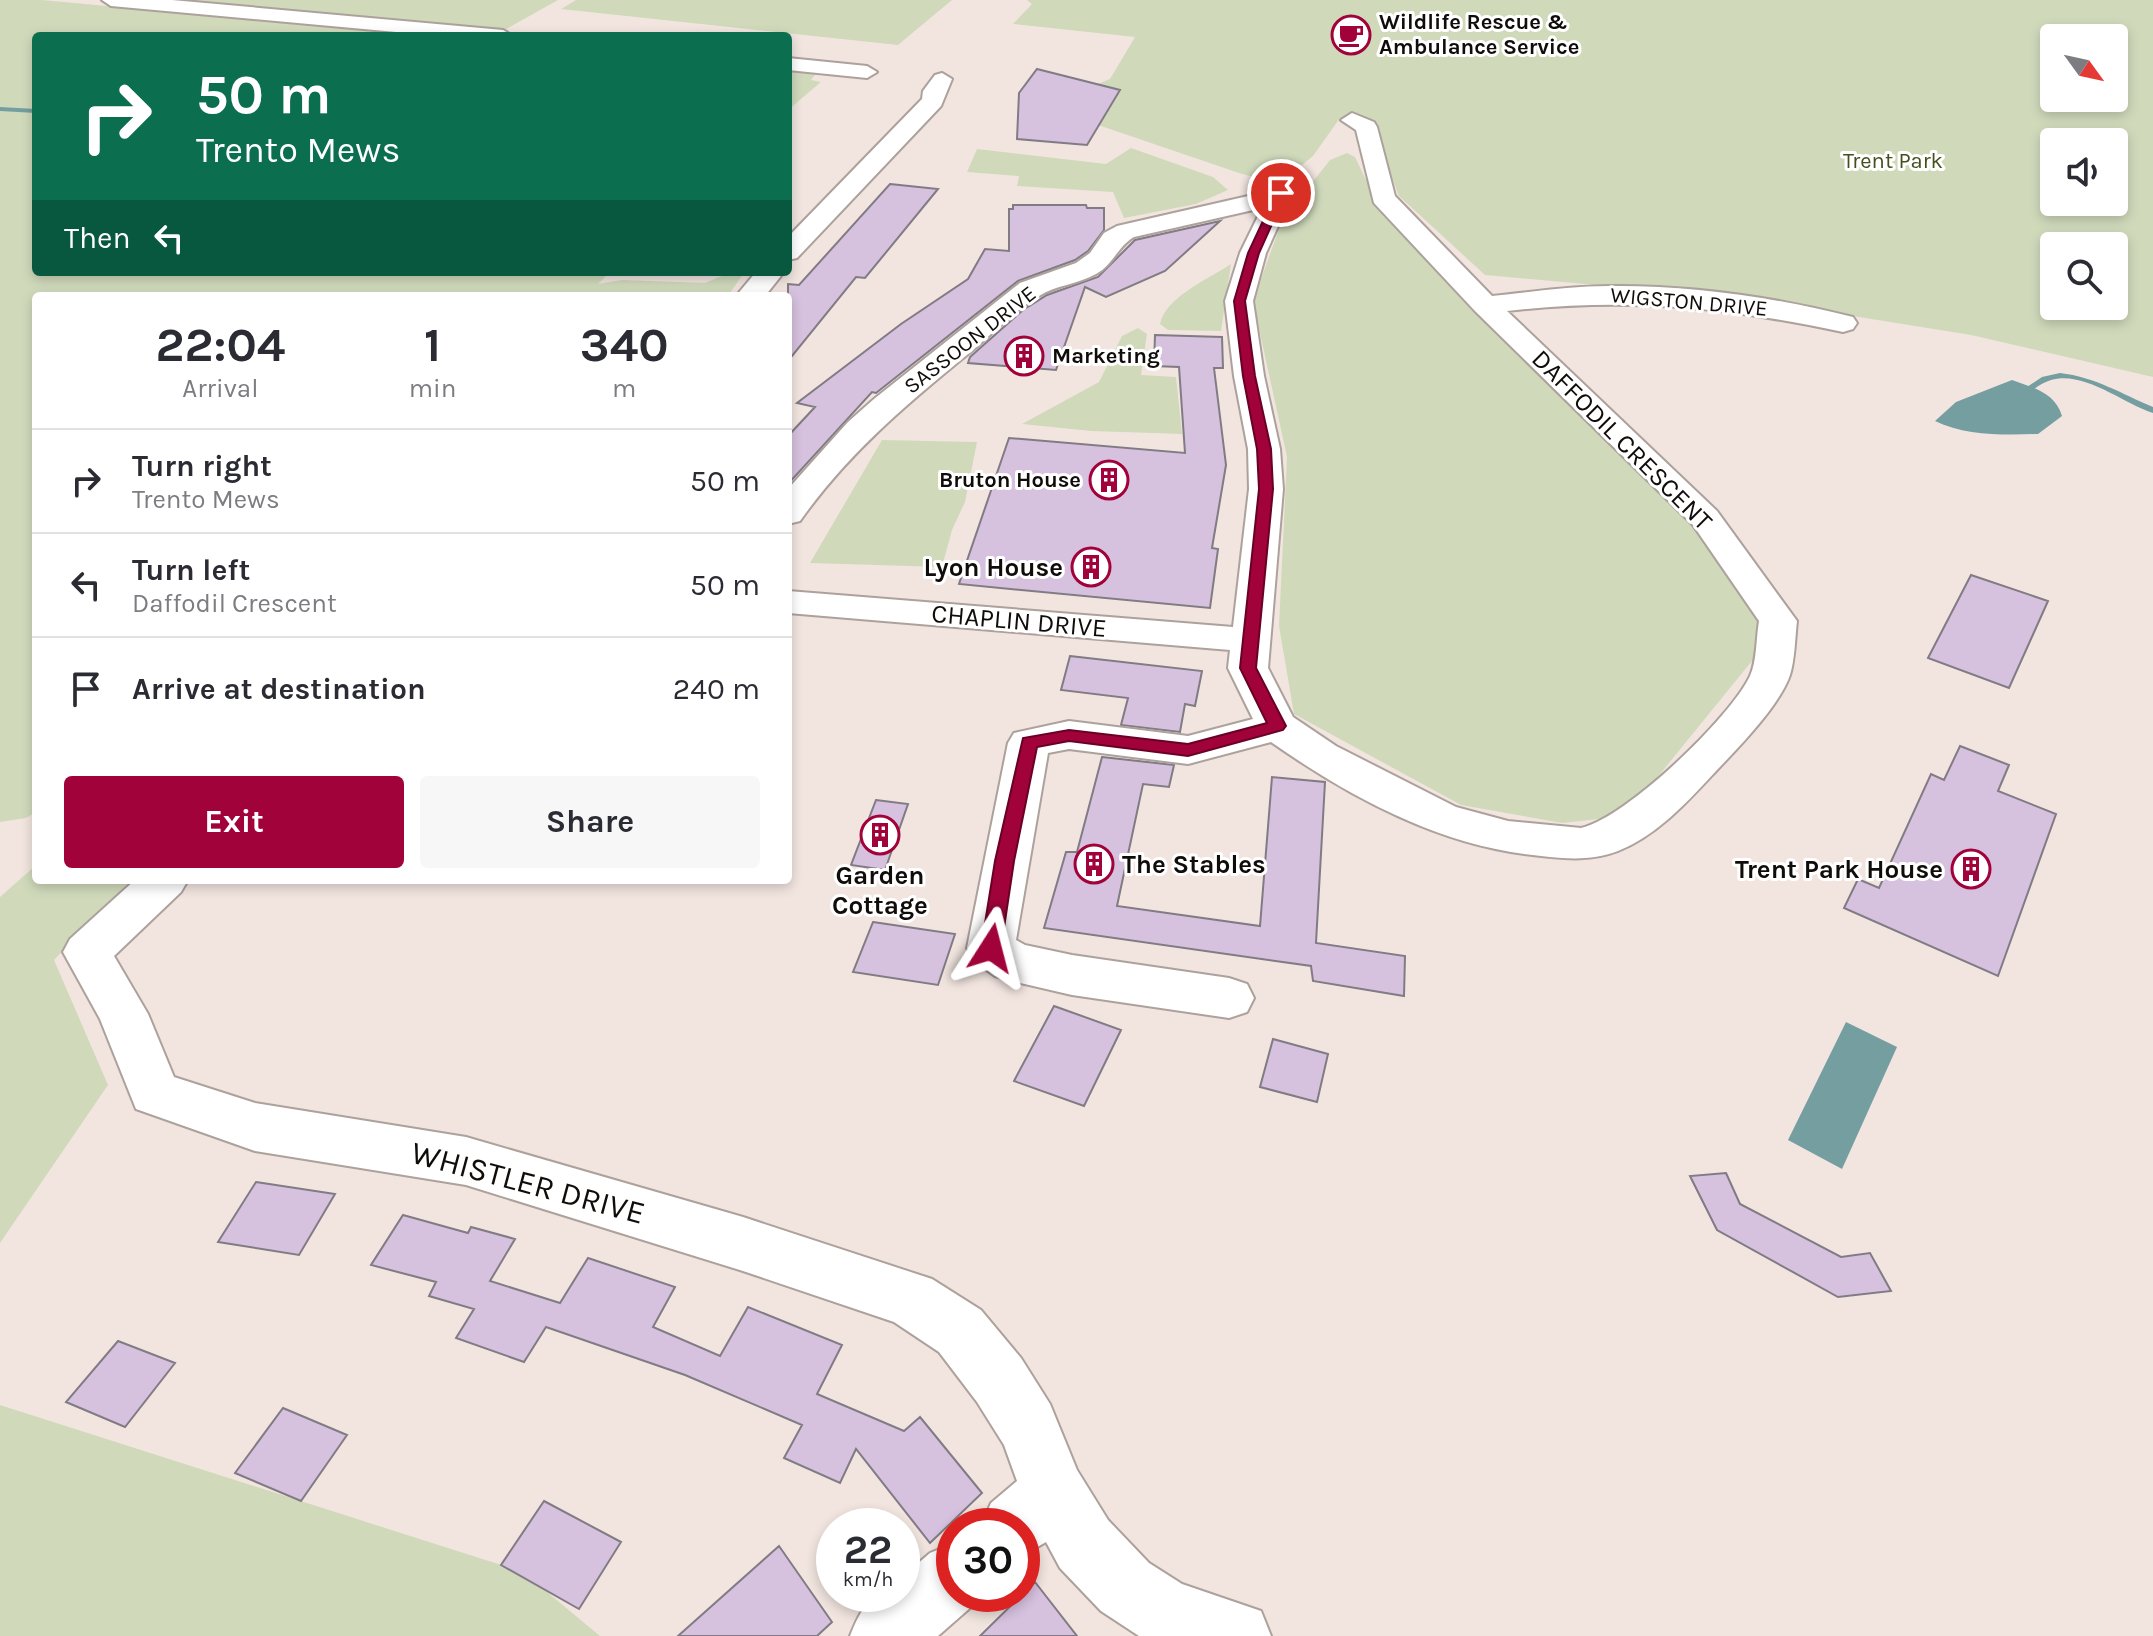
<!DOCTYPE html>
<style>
body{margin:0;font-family:Karla,sans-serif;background:#f7f7f7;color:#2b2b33;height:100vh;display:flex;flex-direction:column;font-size:30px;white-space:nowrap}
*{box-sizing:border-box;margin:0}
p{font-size:26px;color:#7c7c81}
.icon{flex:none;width:44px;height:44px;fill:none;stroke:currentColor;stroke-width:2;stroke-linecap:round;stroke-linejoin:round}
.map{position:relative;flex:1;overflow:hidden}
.side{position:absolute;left:32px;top:292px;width:760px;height:592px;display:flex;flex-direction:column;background:#fff;border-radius:8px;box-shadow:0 4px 12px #0003}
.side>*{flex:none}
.banner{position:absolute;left:32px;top:32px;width:760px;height:244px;border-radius:8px;box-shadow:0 4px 12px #0003;background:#0b6e4f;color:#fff;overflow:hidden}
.needle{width:52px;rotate:123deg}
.controls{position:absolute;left:2040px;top:24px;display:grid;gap:16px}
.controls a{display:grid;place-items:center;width:88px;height:88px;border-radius:8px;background:#fff;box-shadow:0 4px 12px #0003;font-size:40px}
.speed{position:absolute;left:816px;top:1508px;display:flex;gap:16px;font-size:40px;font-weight:700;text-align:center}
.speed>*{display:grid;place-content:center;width:104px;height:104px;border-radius:50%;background:#fff;box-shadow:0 4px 12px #0003;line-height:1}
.speed small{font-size:20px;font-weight:400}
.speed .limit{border:12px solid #d22;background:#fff;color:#111}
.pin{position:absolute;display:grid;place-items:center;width:68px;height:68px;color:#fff;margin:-34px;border:4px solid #fff;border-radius:50%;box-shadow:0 2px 8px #0007}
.me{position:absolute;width:88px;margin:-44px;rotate:9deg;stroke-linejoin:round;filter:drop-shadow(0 0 6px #0008)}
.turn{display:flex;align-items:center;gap:28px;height:168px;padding:0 32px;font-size:36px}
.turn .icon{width:104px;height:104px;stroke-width:2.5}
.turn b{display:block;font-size:56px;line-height:68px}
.then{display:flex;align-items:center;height:76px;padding:0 32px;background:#0003;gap:16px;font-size:30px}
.eta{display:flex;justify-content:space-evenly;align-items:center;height:136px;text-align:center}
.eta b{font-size:48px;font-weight:700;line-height:56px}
.cta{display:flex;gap:16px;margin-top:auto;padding:16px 32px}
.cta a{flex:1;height:92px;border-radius:8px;background:#a1023a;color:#fff;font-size:32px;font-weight:700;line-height:92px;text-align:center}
.cta a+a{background:#f7f7f7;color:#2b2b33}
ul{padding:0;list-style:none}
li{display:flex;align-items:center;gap:24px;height:104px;padding:0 32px;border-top:2px solid #e1e1e2}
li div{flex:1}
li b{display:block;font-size:30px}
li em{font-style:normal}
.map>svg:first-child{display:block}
.green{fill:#d0dabb;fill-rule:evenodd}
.water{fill:#759ea1}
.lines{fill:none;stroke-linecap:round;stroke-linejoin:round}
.stream{fill:#759ea1;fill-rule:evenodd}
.building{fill:#d6c1de;stroke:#817b84;stroke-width:2}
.minor-casing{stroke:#ada19c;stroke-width:4}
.minor{fill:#fff;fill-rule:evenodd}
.route{fill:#a1023a;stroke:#690126;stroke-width:2}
.labels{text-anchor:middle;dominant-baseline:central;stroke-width:6;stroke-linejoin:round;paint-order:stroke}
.far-poi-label{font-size:22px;font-weight:bold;fill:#100c0a;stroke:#fff;text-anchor:start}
.far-park-label{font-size:22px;fill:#43501e;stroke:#fff}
.far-street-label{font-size:22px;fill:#100c0a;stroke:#fff}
.street-label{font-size:26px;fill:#100c0a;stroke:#fff}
.poi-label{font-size:26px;font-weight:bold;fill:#100c0a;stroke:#fff;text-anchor:end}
.near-street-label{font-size:32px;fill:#100c0a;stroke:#fff}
</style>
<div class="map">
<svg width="2153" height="1636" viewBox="0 0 2153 1636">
<rect width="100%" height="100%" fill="#f2e5e0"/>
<path class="green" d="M 0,0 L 42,0 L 432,36 L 36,36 L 36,272 L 610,272 L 598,284 L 622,280 L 705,283 L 724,275 L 743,274 L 728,296 L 36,296 L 36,812 L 26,818 L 0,822 Z
M 148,0 L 558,0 L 501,32 Z
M 576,0 L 952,0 L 898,45 L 561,9 Z
M 1027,0 L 2153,0 L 2153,377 L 1971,335 L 1740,298 L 1485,275 L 1399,196 L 1372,125 L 1340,118 L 1313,156 L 1280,183 L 1242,174 L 1051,109 L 1049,104 L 1110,79 L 1135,37 L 1013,24 L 1032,4 ZM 2054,38 L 2114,38 L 2114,98 L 2054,98 ZM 2054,142 L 2114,142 L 2114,202 L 2054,202 ZM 2054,246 L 2114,246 L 2114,306 L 2054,306 Z
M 788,69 L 817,72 L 811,80 L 821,82 L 788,110 Z
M 1131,148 L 1213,177 L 1228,190 L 1196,204 L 1124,218 L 1113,192 L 1017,186 L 1019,176 L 967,172 L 977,149 L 1106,164 Z
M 1347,153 L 1355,157 L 1375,199 L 1708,533 L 1765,611 L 1760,651 L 1626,816 L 1562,823 L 1461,805 L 1294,714 L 1279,626 L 1287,457 L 1253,301 L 1282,221 L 1330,160 Z
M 1231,264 L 1221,331 L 1168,330 L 1160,324 C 1165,297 1210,278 1231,264 Z
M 1138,328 L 1147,334 L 1141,375 L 1176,377 L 1182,434 L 1091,431 L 1022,424 L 1099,382 L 1122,336 Z
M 882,440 L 977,442 L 965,502 L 952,530 L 942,567 L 810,563 Z
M 36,865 L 36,880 L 131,880 L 54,960 L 108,1085 L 0,1243 L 0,897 Z
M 0,1405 L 523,1572 L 600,1636 L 0,1636 Z"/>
<path class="water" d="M 2012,380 C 2033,388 2055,392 2062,416 L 2038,434 C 2004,435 1965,436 1935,421 L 1956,402 Z
M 1846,1022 L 1897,1047 L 1842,1169 L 1788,1140 Z"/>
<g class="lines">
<path class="stream" d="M 0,107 L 36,109 L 36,113 L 0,111 Z
M 2060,373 C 2095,377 2122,394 2153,407 L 2153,413 C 2123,403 2083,370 2051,380 C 2045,382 2039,385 2034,389 L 2027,387 L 2042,377 Z"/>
</g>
<path class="building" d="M 1037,69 L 1120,90 L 1087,145 L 1017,139 L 1019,93 Z
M 890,184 L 938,189 L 865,278 L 856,277 L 788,361 L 788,284 L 799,285 Z
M 1013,205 L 1086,205 L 1087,208 L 1104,208 L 1104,230 L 1088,251 L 1075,260 L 1018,281 L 876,393 L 872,392 L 788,484 L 788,436 L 815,407 L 797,403 L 901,324 L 968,279 L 985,249 L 1009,251 L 1009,209 L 1013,209 Z
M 1220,221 L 1165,271 L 1106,297 L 1085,287 L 1056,370 L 968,363 L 970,357 L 1023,310 L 1047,295 L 1098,277 L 1135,240 Z
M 1155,335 L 1222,337 L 1223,368 L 1214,368 L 1226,465 L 1212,548 L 1218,549 L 1210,608 L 959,584 L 1009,438 L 1185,453 L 1179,367 L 1154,366 Z
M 1971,575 L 2048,601 L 2009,688 L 1928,658 Z
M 1070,656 L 1202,671 L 1195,706 L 1185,704 L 1180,732 L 1121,725 L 1128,698 L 1061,690 Z
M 1960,746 L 2009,765 L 1998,791 L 2056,814 L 1998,976 L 1844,908 L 1858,879 L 1879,888 L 1931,774 L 1944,780 Z
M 1102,757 L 1174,765 L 1169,787 L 1143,784 L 1117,906 L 1260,926 L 1272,777 L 1325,782 L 1316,943 L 1405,956 L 1404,996 L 1313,981 L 1311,966 L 1044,928 L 1066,852 L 1077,852 Z
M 876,800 L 908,804 L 885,870 L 851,865 Z
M 873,922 L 955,934 L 938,985 L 853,972 Z
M 1054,1006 L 1121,1030 L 1084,1106 L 1014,1081 Z
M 1273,1039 L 1328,1054 L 1317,1102 L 1260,1087 Z
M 1726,1173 L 1740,1204 L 1841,1257 L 1870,1253 L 1891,1291 L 1838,1297 L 1717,1230 L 1690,1176 Z
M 256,1182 L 335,1194 L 299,1255 L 218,1242 Z
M 403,1215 L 468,1233 L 471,1227 L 515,1239 L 490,1281 L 560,1303 L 588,1258 L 675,1287 L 653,1327 L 720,1356 L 748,1307 L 842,1345 L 817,1394 L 904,1431 L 920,1417 L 982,1493 L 930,1543 L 856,1449 L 840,1483 L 784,1458 L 802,1425 L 685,1375 L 546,1327 L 524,1362 L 456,1338 L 474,1309 L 429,1296 L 436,1282 L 371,1265 Z
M 118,1341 L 175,1363 L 125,1427 L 66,1402 Z
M 283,1408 L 347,1435 L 301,1501 L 235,1473 Z
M 544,1501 L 621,1542 L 579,1609 L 501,1565 Z
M 779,1546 L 832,1622 L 817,1636 L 678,1636 Z
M 1035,1582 L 1077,1636 L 980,1636 Z"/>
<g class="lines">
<g class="minor-casing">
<path id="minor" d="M 102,0 L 172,0 L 503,30 L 513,36 L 440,36 L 111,6 Z
M 788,58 L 867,66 L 877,72 L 867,78 L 788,70 Z
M 942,73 L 952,79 L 941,106 L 797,258 L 788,260 L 788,237 L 922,99 L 923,91 L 935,75 Z
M 1352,113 L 1374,122 L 1377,127 L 1395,196 L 1492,296 C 1531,292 1570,286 1609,286 C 1690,285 1774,297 1853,317 L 1857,323 L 1853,329 L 1843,332 C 1725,307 1628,297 1507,311 L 1717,511 L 1797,621 C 1795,638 1795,659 1790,675 C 1780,705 1738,748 1716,771 C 1688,801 1658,835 1618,851 C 1592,861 1568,859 1541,856 C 1442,847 1351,798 1271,742 L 1188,764 L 1069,749 L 1048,753 L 1016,940 L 1025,945 L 1072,955 L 1229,978 L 1247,984 L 1254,998 L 1247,1012 L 1229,1018 L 1072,995 L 1012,981 L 995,976 L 974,961 L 967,948 L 1008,743 L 1014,733 L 1069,721 L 1188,736 L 1253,719 L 1228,668 L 1230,650 L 788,613 L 788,591 L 1233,627 L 1249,489 L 1248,449 L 1234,376 L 1225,301 L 1240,253 L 1262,208 L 1134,237 C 1118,246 1113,265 1096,274 C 1079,284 1056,285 1039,296 C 1015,310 994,332 973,350 C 909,402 848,453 800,521 L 788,524 L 788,489 L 848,422 L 874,399 L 1020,283 L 1076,263 L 1090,253 L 1104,233 L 1117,226 L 1270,191 L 1281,186 L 1290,188 L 1293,193 L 1266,253 L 1253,301 L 1264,376 L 1280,449 L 1283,489 L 1268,668 L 1293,717 L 1336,746 L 1456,807 L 1508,821 L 1581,828 C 1626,818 1730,718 1750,676 C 1757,661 1756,638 1759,621 L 1693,525 L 1475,311 L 1374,203 L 1356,130 L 1341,120 Z
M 756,272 L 784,272 L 765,296 L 736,296 Z
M 135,880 L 188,880 L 181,892 L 114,956 L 148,1014 L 174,1077 L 255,1103 L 466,1137 L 743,1217 L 932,1279 L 981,1310 L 1021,1358 L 1050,1404 L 1077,1470 L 1108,1520 L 1149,1563 L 1182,1584 L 1261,1611 L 1271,1636 L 1139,1636 L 1101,1611 L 1060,1568 L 1046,1542 L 1022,1556 L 1022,1526 L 981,1526 L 991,1503 L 1017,1481 L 1004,1445 L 977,1402 L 939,1352 L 894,1322 L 743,1271 L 466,1185 L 255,1151 L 136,1109 L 100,1019 L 63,952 L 70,939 Z
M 954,1543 L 954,1594 L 981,1594 L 978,1601 L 938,1636 L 850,1636 C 862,1607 868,1594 902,1594 L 902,1577 L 930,1553 Z"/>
</g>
<use href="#minor" class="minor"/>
</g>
<path class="route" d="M 1281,190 L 1286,193 L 1259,253 L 1245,301 L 1255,376 L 1271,449 L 1273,489 L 1256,668 L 1286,726 L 1283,730 L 1188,756 L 1069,741 L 1037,747 L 1014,861 L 1001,948 L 998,953 L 984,953 L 981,948 L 995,861 L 1023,738 L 1069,730 L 1188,744 L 1267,723 L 1240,668 L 1259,489 L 1257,449 L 1243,376 L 1234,301 L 1248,253 L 1276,193 Z"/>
<defs>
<g id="cafe-ring" transform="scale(2)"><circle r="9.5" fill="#fff" stroke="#a1023a" stroke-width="1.5"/><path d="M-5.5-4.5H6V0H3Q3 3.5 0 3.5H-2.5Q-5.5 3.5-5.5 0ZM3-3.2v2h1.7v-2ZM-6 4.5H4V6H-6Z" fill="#a1023a"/></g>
<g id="building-ring" transform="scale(2)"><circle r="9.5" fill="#fff" stroke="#a1023a" stroke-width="1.5"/><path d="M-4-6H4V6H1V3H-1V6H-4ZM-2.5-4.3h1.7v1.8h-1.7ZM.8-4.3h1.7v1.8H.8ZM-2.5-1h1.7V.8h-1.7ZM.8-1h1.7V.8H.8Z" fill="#a1023a"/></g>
</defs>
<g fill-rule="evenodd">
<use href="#cafe-ring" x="1351" y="35"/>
<use href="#building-ring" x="1024" y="356"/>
<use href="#building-ring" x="1109" y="480"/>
<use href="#building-ring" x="1091" y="567"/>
<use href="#building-ring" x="880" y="835"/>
<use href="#building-ring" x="1094" y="864"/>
<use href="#building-ring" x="1971" y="869"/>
</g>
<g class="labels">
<g class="far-poi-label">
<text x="1379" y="22">Wildlife Rescue &amp;<tspan x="1379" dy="25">Ambulance Service</tspan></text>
<text x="1052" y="356">Marketing</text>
<text x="1081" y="480" text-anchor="end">Bruton House</text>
</g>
<g class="far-park-label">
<text x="1893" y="161">Trent Park</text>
</g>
<g class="far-street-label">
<text transform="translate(1689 302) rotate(5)">WIGSTON DRIVE</text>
<text transform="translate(970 340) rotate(-38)">SASSOON DRIVE</text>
</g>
<g class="street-label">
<text transform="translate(1622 440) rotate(45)">DAFFODIL CRESCENT</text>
<text transform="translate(1019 621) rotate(5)">CHAPLIN DRIVE</text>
</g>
<g class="poi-label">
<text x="1063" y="567">Lyon House</text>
<text x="1122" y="864" text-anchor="start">The Stables</text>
<text x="1943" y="869">Trent Park House</text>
<text x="880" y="875" text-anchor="middle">Garden<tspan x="880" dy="30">Cottage</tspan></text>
</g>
<g class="near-street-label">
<text transform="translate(528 1183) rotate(15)">WHISTLER DRIVE</text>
</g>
</g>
</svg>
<div class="controls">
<a><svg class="needle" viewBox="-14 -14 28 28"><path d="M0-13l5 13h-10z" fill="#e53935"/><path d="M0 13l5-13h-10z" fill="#7c7c81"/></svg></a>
<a><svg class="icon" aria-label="sound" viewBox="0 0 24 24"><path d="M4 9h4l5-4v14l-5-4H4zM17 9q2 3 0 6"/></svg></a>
<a><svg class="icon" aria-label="search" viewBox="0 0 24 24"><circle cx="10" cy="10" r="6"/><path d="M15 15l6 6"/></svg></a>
</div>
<div class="speed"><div>22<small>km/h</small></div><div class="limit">30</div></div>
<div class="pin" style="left:1281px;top:193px;background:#d93025"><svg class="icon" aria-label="arrive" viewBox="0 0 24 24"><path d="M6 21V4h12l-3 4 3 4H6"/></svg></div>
<svg class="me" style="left:991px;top:948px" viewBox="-20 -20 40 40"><path d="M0-17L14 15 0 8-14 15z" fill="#a1023a" stroke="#fff" stroke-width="4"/></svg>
<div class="banner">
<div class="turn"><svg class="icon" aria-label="right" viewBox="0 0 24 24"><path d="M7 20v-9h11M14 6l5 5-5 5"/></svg><div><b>50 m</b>Trento Mews</div></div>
<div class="then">Then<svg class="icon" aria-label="left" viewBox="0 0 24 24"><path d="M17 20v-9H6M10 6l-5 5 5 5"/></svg></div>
</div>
<section class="side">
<div class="eta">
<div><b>22:04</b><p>Arrival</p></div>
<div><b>1</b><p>min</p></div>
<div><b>340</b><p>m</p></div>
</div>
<ul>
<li><svg class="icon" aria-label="right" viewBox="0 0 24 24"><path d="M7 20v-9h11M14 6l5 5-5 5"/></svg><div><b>Turn right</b><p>Trento Mews</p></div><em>50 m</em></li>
<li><svg class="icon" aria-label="left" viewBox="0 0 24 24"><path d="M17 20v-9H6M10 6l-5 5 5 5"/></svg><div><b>Turn left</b><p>Daffodil Crescent</p></div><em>50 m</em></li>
<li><svg class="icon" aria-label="arrive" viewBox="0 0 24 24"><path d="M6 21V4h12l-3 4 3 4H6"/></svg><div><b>Arrive at destination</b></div><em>240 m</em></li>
</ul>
<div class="cta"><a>Exit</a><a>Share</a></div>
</section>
</div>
